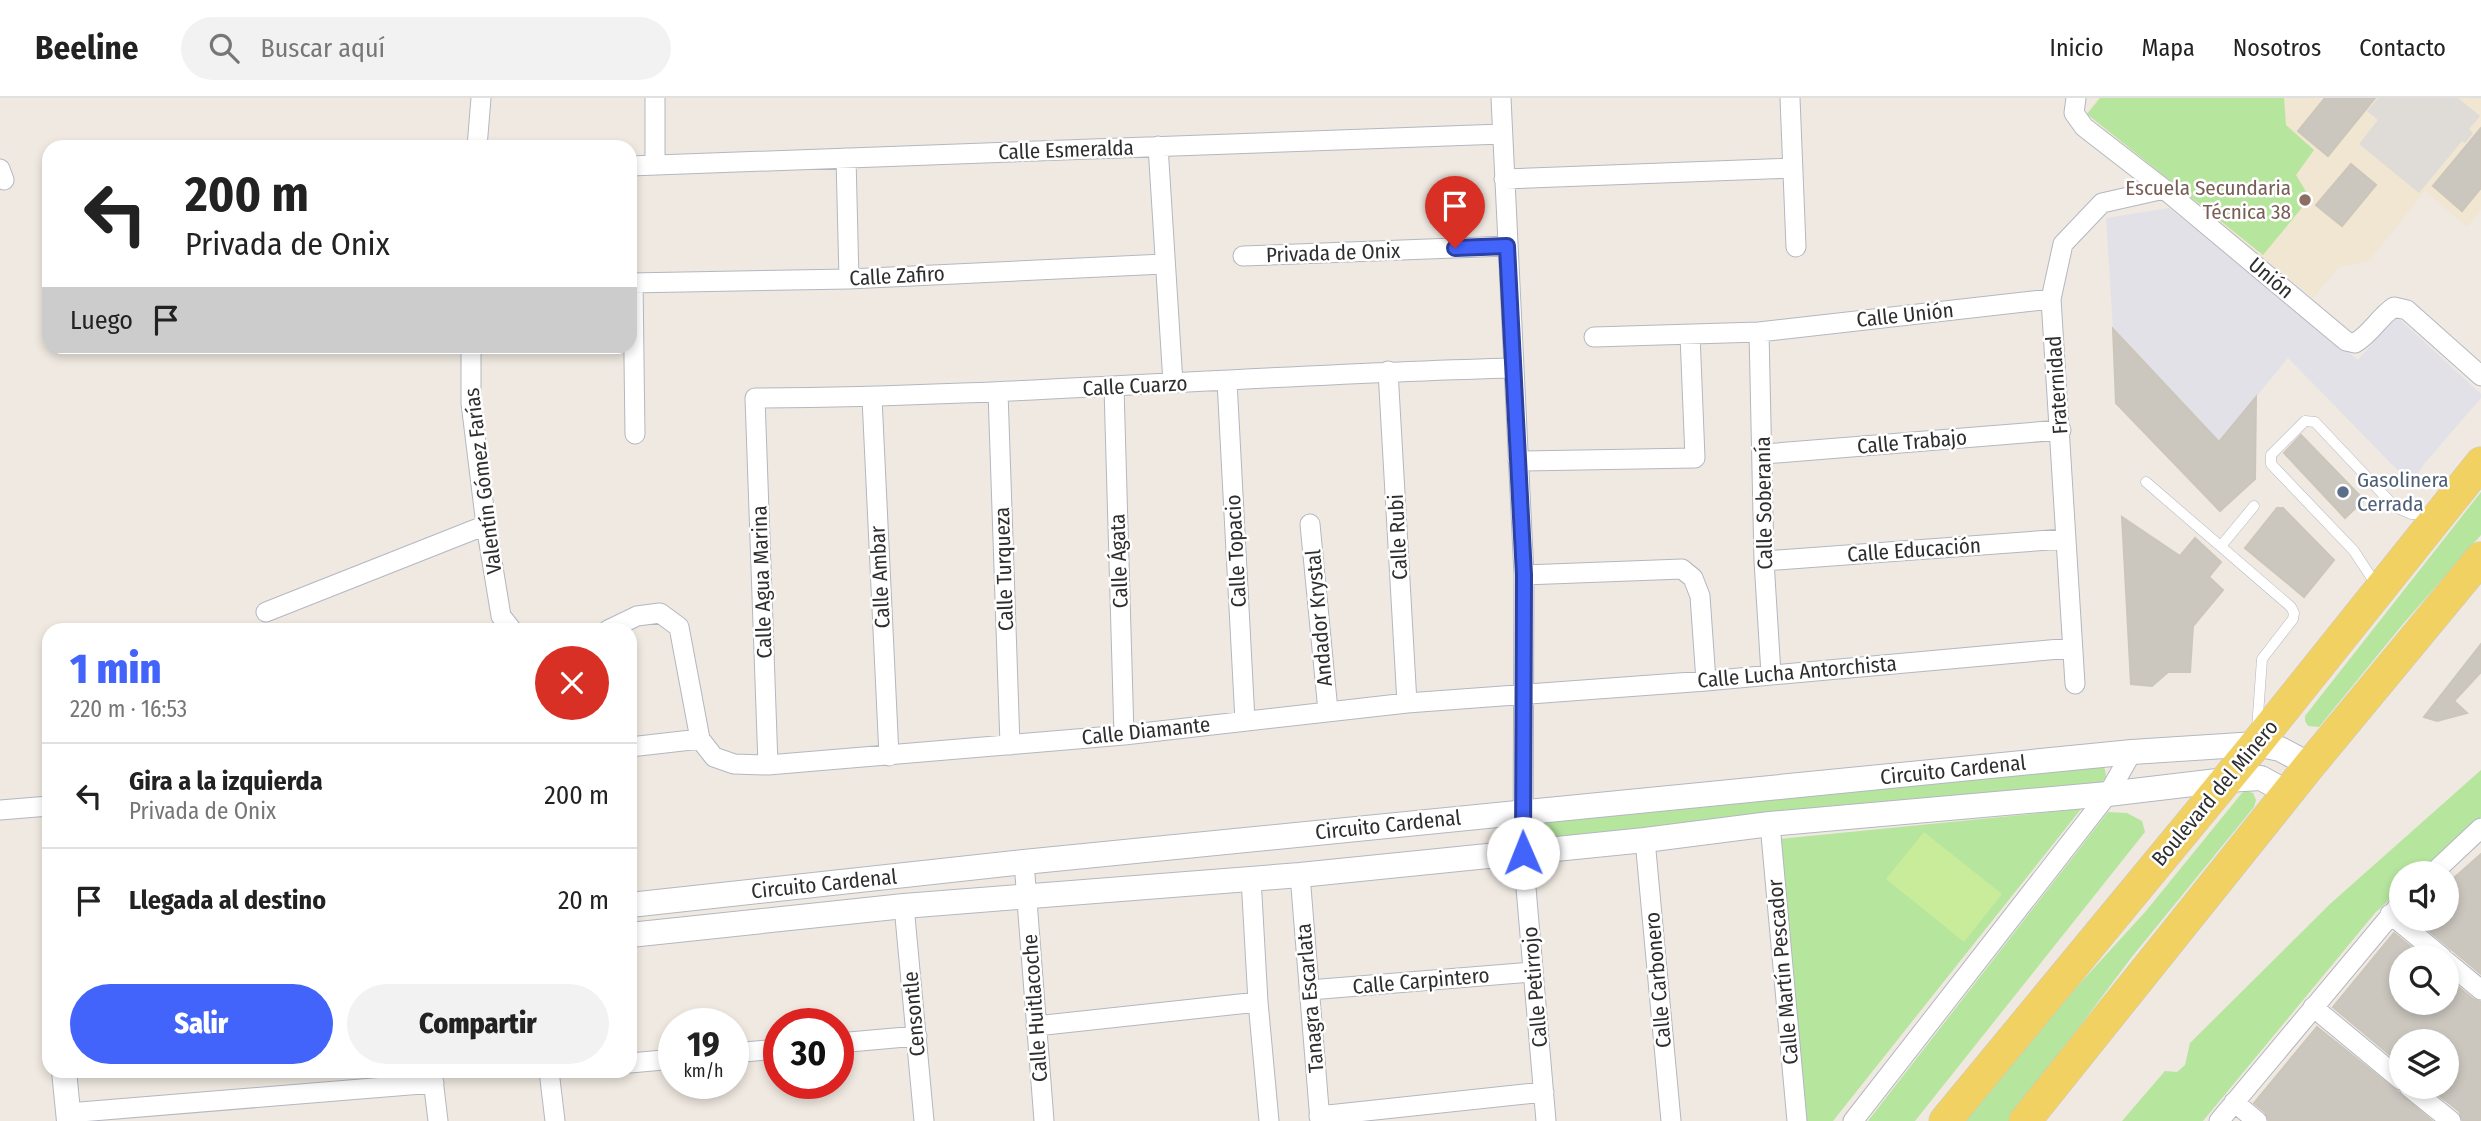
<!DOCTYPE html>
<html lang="es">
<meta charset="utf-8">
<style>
body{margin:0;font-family:"Fira Sans Condensed",sans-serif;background:#f2f2f2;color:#222;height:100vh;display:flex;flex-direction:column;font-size:26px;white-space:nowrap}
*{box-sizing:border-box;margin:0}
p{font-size:23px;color:#767676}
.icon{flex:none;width:38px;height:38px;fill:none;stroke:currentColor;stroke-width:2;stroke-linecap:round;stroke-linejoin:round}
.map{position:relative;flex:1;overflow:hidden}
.details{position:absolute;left:42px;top:525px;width:595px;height:455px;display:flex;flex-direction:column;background:#fff;border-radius:21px;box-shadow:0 4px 10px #0003}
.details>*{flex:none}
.top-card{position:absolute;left:42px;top:42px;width:595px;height:214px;border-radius:21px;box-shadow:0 4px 10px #0003;background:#fff;color:#222;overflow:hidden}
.tools{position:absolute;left:2389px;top:763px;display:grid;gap:14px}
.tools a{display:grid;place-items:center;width:70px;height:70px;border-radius:50%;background:#fff;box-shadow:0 4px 10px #0003;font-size:35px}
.speed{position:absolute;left:658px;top:910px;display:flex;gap:14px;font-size:35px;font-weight:700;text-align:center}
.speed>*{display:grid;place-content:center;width:91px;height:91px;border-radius:50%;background:#fff;box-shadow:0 4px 10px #0003;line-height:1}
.speed small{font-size:18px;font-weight:400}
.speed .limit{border:10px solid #d22;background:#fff;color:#111}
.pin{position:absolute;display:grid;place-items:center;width:60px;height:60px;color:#fff;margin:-72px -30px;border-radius:50% 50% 50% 0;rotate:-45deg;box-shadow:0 0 7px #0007}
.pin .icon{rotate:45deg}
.me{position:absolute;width:77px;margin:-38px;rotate:359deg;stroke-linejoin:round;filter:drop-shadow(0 0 5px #0008)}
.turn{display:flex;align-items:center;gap:24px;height:147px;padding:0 28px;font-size:32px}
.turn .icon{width:91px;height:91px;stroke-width:2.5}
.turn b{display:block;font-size:49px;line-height:60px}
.then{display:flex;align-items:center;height:66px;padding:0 28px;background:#0003;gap:14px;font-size:26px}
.round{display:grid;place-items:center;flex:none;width:74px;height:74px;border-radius:37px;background:#f2f2f2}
.headline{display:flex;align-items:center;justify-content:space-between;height:119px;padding:0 28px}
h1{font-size:42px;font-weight:800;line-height:52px;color:#4264fb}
.primary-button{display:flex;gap:14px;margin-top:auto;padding:14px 28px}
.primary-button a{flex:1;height:80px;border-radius:42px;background:#4264fb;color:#fff;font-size:28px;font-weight:800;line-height:80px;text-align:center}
.primary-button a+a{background:#f2f2f2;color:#222}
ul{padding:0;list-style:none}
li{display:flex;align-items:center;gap:21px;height:105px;padding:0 28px;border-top:2px solid #e0e0e0}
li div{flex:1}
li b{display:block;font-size:26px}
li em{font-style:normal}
header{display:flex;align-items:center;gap:42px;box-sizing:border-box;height:98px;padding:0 35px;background:#fff;border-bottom:2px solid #e0e0e0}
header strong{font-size:33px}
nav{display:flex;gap:38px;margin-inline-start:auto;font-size:24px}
.search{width:490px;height:63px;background:#f2f2f2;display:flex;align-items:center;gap:18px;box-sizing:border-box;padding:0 24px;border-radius:38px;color:#767676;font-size:26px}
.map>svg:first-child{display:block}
.industrial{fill:#e3e1e8}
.education{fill:#f0e6d1}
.green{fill:#b6e59e}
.pitch{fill:#c9ec9a}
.plaza{fill:#dfdcd8}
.building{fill:#cbc7bf;stroke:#cbc5ba;stroke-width:2}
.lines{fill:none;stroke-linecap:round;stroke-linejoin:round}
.service-casing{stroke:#b4b7c1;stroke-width:11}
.minor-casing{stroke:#b4b7c1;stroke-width:21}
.tertiary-casing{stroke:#b4b7c1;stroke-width:26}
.primary-casing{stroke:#c9c9c9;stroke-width:33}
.service{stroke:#fff;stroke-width:10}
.minor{stroke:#fff;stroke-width:19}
.tertiary{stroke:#fff;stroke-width:24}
.primary{stroke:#f2d163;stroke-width:32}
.route-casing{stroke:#2b41a3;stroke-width:18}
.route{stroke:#4264fb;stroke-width:12}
.education-dot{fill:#8d6e63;stroke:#fff;stroke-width:2.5}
.service-dot{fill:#5c6f8a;stroke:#fff;stroke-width:2.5}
.labels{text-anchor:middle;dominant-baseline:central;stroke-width:5;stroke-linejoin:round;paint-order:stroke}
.street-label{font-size:21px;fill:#2e2e2e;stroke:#fff}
.education-label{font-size:21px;fill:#785e54;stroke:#fff;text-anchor:end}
.service-label{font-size:21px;fill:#4e5e75;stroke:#fff;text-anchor:start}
</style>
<header>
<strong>Beeline</strong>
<div class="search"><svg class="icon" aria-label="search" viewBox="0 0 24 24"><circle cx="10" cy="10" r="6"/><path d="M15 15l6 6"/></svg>Buscar aquí</div>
<nav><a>Inicio</a><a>Mapa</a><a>Nosotros</a><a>Contacto</a></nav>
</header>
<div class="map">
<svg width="2481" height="1023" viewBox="0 0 2481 1023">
<rect width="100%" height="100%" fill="#efe9e1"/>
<path class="industrial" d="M 2169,110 L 2358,262 L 2396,218 L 2481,296 L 2481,300 L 2425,365 L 2411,386 L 2288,260 L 2219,344 L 2113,231 L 2106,120 Z"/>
<path class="education" d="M 2098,0 L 2481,0 L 2481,112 L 2467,129 L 2425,93 L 2369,163 L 2339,169 L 2313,200 L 2086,16 Z"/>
<path class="green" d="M 2100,0 L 2284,0 L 2286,27 L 2314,52 L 2296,77 L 2310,100 L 2263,157 L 2087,16 Z
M 2481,394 L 2481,437 L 2403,526 L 2319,629 L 2308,628 L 2305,623 L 2305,618 Z
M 2098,666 L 2105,671 L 2106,679 L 2101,685 L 1535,742 L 1533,724 Z
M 2481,672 L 2481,719 L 2418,775 L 2401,775 L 2401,791 L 2375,815 L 2203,1023 L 2122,1023 L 2165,973 L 2177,974 L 2185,967 L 2190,945 L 2330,806 Z
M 2246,693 L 2253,695 L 2256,702 L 2254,709 L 2131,860 L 2009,1023 L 1965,1023 L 2043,926 L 2146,813 L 2242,695 Z
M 2081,711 L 1833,1023 L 1804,1023 L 1779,741 Z
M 2108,714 L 2127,715 L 2142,723 L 2145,734 L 1915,1023 L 1868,1023 Z"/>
<path class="pitch" d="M 1924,734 L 2002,796 L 1964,844 L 1886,781 Z"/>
<path class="plaza" d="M 2378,0 L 2458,0 L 2480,18 L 2469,31 L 2473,35 L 2470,39 L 2465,45 L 2462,43 L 2419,95 L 2359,46 L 2378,22 L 2367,13 Z"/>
<path class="building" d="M 2325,0 L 2375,0 L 2328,58 L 2298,33 Z
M 2481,30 L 2481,90 L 2462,113 L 2433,88 Z
M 2351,66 L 2376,87 L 2342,128 L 2316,107 Z
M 2113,231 L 2219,344 L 2256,299 L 2255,381 L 2220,413 L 2116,305 Z
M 2301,337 L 2364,402 L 2345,420 L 2284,355 Z
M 2277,410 L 2283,410 L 2334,462 L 2304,499 L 2245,450 Z
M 2122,419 L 2180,458 L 2195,440 L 2221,464 L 2209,479 L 2223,492 L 2193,528 L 2190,574 L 2168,574 L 2152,588 L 2131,586 Z
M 2481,546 L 2481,574 L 2454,603 L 2467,615 L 2437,623 L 2424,619 Z
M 2481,756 L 2481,876 L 2415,821 L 2446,821 L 2446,787 Z
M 2394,835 L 2423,859 L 2401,859 L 2401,905 L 2446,905 L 2446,879 L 2473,901 L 2481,904 L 2481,1023 L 2463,1023 L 2459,1013 L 2428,989 L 2446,989 L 2446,943 L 2401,943 L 2401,966 L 2333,909 Z
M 2317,929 L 2398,994 L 2432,1023 L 2269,1023 L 2265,1014 L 2254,1005 Z"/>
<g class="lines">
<g class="service-casing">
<path id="service" d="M 2146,384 L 2291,509 L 2294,515 L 2293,521 L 2262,561 L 2257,631
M 2221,448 L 2254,408
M 2377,488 L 2354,453 L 2271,366 L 2271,357 L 2305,323 L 2315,324 L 2395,409 L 2411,416 L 2431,416"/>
</g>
<g class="minor-casing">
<path id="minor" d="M 1501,0 L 1524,477 L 1523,755 L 1546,1023
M 1790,0 L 1796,149
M 2076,0 L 2074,15 L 2084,29 L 2164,91 L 2346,243 L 2355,245 C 2371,236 2379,219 2394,209 L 2407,212 L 2481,278
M 1158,48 L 1173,285
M 477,49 L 481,0
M 846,60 L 849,181
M 655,67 L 655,0
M 630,68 L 1502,36
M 0,71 L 4,82
M 1504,81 L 1792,70
M 1243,158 L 1507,148
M 630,185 L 849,181 L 1164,166
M 633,185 L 635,336
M 1759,234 L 1764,463 L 1771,576
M 1594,239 L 1759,234 L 2051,201
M 471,248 L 471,305 L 486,427 L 501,518 L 512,532
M 1388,273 L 1407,605
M 1227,283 L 1245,623
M 1114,290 L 1124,637
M 998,294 L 1010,647
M 872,300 L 889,658
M 1764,356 L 2061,332
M 1518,363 L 1695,360 L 1690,237
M 1310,426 L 1328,613
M 1764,463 L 2064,441
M 1524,477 L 1682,471 L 1693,480 L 1700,498 L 1706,583
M 266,514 L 486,427
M 608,532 L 637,518 L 660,515 L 679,529 L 700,641 L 714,659 L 734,666 L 768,667 L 1124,637 L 1407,605 L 1706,583 L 2071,550
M 2075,586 L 2051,201 L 2063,146 L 2102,105 L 2164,91
M 630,649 L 700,641
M 768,667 L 755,300 C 1009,299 1261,276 1514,270
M 0,712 L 49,708
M 1770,726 L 1797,1023
M 1645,742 L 1671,1023
M 1024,764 L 1044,1023
M 2433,775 L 2481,730
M 1300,777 L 1320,1023
M 1251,780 L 1258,904 L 1269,1023
M 904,808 L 924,1023
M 2390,816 L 2442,859
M 2446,863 L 2481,892
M 1309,892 L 1533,874
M 2313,909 L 2401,982
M 1036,928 L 1258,904
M 838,945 L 917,938
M 733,955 L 779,951
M 630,965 L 674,961
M 432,973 L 438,1023
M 549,973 L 555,1023
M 2409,989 L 2451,1023
M 2234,1004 L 2257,1023
M 68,1015 L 434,985
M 1319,1018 L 1544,994
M 1853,1023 L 2108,696 L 2132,654
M 2219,1023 L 2401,805"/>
</g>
<g class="tertiary-casing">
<path id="tertiary" d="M 630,807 L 1024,764 L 2132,654 L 2256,646 L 2280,651 L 2310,667
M 630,837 L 904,808 L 1300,777 L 1645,742 L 1770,726 L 2108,696 L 2226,682 L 2261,680 L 2288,695
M 64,973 L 69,1023"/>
</g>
<g class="primary-casing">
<path id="primary" d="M 1945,1023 L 2256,646 L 2481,365
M 2025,1023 L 2310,667 L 2481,460"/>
</g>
<use href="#service" class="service"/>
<use href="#minor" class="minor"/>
<use href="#tertiary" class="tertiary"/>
<use href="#primary" class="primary"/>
</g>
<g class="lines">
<g class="route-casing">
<path id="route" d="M 1455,150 L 1507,148 L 1524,477 L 1523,755"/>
</g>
<use href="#route" class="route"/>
</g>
<circle class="education-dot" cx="2305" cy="102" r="7"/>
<circle class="service-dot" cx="2343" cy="394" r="7"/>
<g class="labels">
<g class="street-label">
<text transform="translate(1066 52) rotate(-2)">Calle Esmeralda</text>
<text transform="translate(1333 155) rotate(-2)">Privada de Onix</text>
<text transform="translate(897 178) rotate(-3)">Calle Zafiro</text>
<text transform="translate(2271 180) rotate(40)">Unión</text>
<text transform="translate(1905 217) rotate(-6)">Calle Unión</text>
<text transform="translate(2057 287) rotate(-94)">Fraternidad</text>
<text transform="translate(1135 288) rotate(-3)">Calle Cuarzo</text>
<text transform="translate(1912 344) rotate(-5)">Calle Trabajo</text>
<text transform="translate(483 383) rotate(-97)">Valentín Gómez Farías</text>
<text transform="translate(1764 405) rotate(-91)">Calle Soberanía</text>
<text transform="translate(1398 439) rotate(-93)">Calle Rubi</text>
<text transform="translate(1914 452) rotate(-4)">Calle Educación</text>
<text transform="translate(1236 453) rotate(-93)">Calle Topacio</text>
<text transform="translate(1119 463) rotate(-92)">Calle Ágata</text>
<text transform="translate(1004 471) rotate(-92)">Calle Turqueza</text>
<text transform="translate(880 479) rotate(-93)">Calle Ambar</text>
<text transform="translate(762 484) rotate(-92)">Calle Agua Marina</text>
<text transform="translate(1319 520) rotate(-95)">Andador Krystal</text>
<text transform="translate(1797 574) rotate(-5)">Calle Lucha Antorchista</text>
<text transform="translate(1146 633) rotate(-6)">Calle Diamante</text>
<text transform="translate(1953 672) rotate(-6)">Circuito Cardenal</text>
<text transform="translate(2215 695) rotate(-50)">Boulevard del Minero</text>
<text transform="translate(1388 727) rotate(-6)">Circuito Cardenal</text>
<text transform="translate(824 786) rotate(-6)">Circuito Cardenal</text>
<text transform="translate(1783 874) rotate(-95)">Calle Martín Pescador</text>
<text transform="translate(1658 882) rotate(-95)">Calle Carbonero</text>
<text transform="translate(1421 883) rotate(-5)">Calle Carpintero</text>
<text transform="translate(1535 889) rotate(-95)">Calle Petirrojo</text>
<text transform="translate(1310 900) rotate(-95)">Tanagra Escarlata</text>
<text transform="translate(1035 910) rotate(-94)">Calle Huitlacoche</text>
<text transform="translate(914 916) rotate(-95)">Censontle</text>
</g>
<g class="education-label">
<text x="2291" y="90">Escuela Secundaria<tspan x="2291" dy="24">Técnica 38</tspan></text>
</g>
<g class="service-label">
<text x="2357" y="382">Gasolinera<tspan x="2357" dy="24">Cerrada</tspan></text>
</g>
</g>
</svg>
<div class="tools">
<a><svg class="icon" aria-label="sound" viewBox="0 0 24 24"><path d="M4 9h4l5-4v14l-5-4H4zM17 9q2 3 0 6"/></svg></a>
<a><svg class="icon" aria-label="search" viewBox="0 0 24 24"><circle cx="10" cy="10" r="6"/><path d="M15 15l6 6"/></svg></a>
<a><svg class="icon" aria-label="layers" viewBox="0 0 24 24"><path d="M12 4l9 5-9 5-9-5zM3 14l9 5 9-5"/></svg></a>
</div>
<div class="speed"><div>19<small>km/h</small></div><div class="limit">30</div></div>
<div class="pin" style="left:1455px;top:150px;background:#d93025"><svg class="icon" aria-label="arrive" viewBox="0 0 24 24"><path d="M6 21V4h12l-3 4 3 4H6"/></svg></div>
<svg class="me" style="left:1523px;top:755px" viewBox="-20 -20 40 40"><circle r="19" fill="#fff"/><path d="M0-13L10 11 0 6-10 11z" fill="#4264fb"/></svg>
<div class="top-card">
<div class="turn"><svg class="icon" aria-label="left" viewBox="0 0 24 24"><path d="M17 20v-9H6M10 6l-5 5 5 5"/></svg><div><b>200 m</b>Privada de Onix</div></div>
<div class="then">Luego<svg class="icon" aria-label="arrive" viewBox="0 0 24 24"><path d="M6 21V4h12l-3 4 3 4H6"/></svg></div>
</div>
<section class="details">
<div class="headline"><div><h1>1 min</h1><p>220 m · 16:53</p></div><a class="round" style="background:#d93025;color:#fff"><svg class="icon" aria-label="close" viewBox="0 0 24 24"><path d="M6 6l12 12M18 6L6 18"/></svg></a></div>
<ul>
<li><svg class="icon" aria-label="left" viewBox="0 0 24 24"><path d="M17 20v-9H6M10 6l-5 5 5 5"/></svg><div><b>Gira a la izquierda</b><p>Privada de Onix</p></div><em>200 m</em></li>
<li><svg class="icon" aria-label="arrive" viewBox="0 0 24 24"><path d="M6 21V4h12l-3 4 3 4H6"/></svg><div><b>Llegada al destino</b></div><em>20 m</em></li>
</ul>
<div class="primary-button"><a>Salir</a><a>Compartir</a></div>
</section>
</div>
